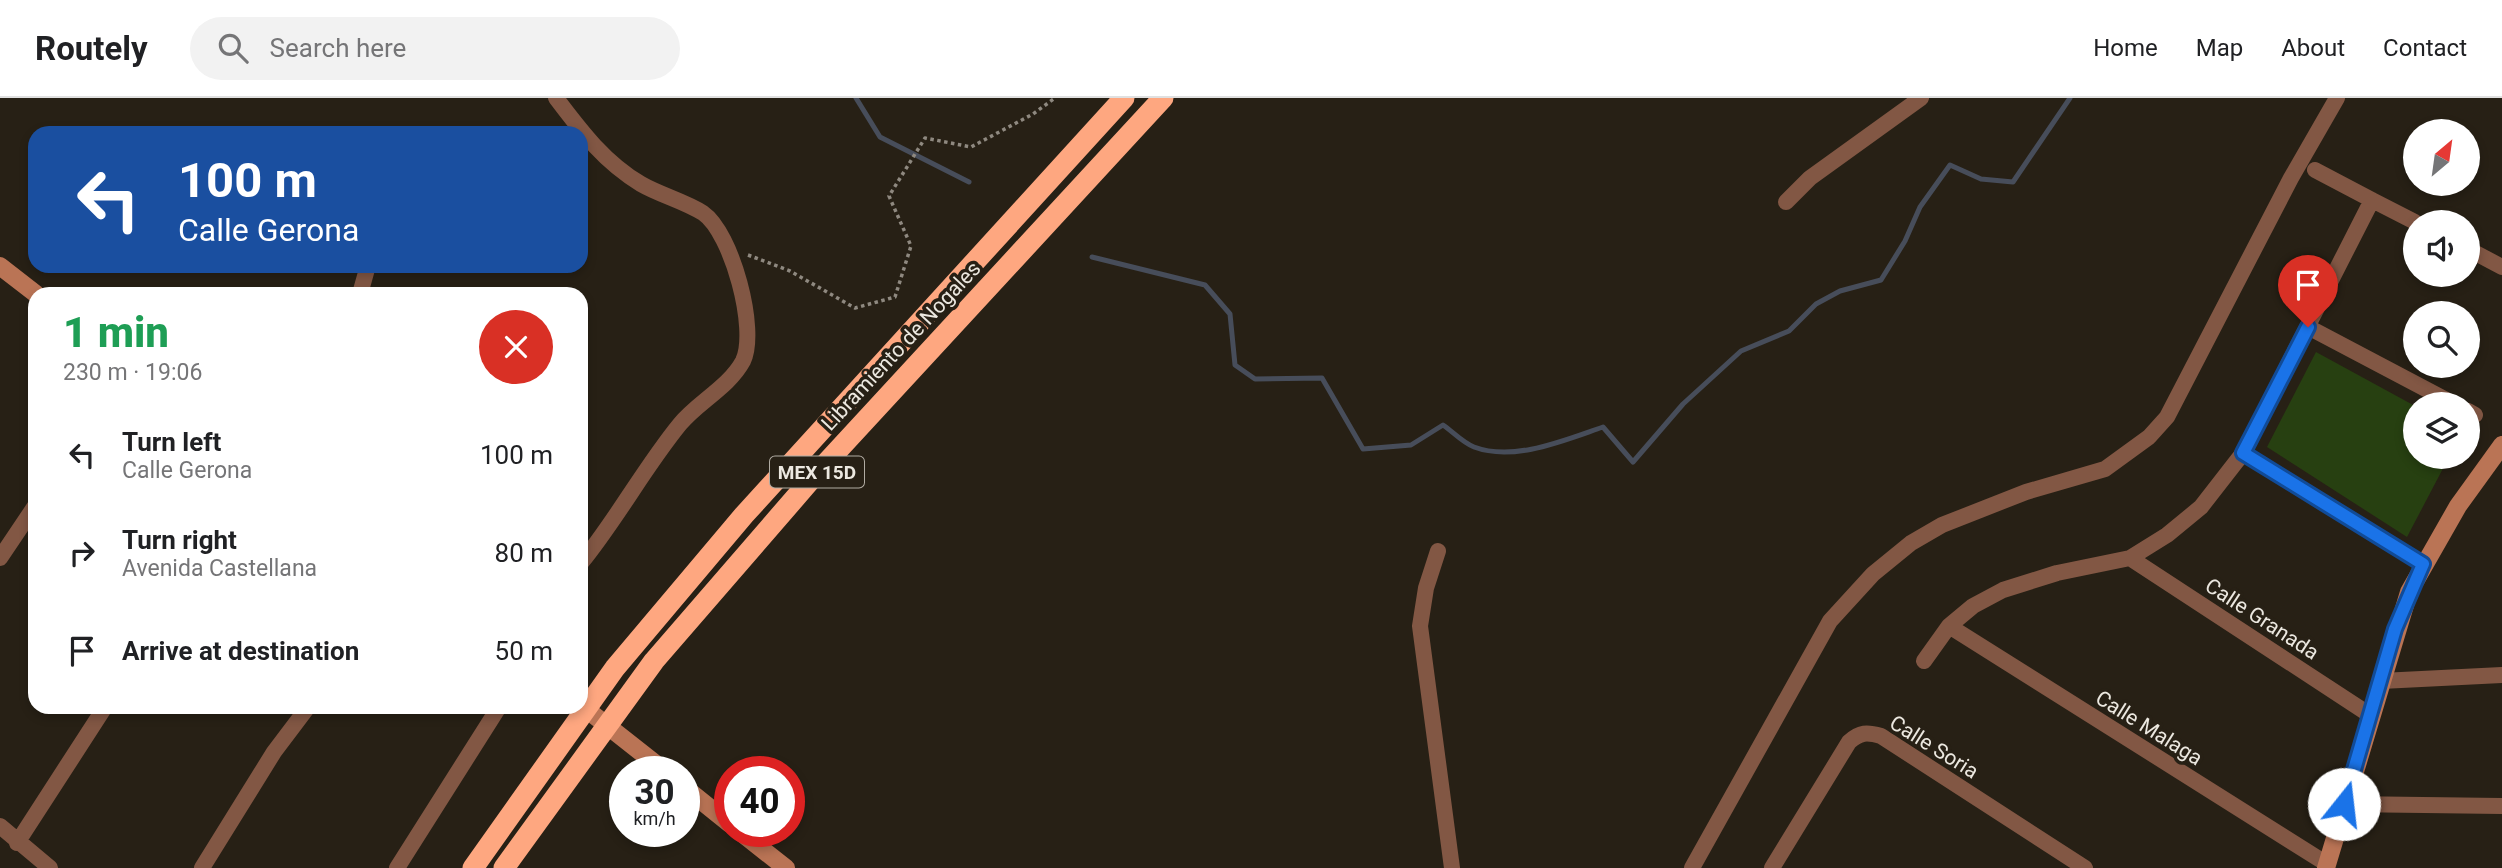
<!DOCTYPE html>
<meta charset="utf-8">
<style>
body{margin:0;font-family:Roboto,sans-serif;background:#f2f2f2;color:#202124;height:100vh;display:flex;flex-direction:column;font-size:26px;white-space:nowrap}
*{box-sizing:border-box;margin:0}
p{font-size:23px;color:#757577}
.icon{flex:none;width:38px;height:38px;fill:none;stroke:currentColor;stroke-width:2;stroke-linecap:round;stroke-linejoin:round}
.map{position:relative;flex:1;overflow:hidden}
.details{position:absolute;left:28px;top:189px;width:560px;height:427px;display:flex;flex-direction:column;background:#fff;border-radius:21px;box-shadow:0 4px 10px #0003}
.details>*{flex:none}
.banner{position:absolute;left:28px;top:28px;width:560px;height:147px;border-radius:21px;box-shadow:0 4px 10px #0003;background:#1a4fa0;color:#fff;overflow:hidden}
.needle{width:46px;rotate:29deg}
.tools{position:absolute;left:2403px;top:21px;display:grid;gap:14px}
.tools a{display:grid;place-items:center;width:77px;height:77px;border-radius:50%;background:#fff;box-shadow:0 4px 10px #0003;font-size:35px}
.speed{position:absolute;left:609px;top:658px;display:flex;gap:14px;font-size:35px;font-weight:700;text-align:center}
.speed>*{display:grid;place-content:center;width:91px;height:91px;border-radius:50%;background:#fff;box-shadow:0 4px 10px #0003;line-height:1}
.speed small{font-size:18px;font-weight:400}
.speed .limit{border:10px solid #d22;background:#fff;color:#111}
.pin{position:absolute;display:grid;place-items:center;width:60px;height:60px;color:#fff;margin:-72px -30px;border-radius:50% 50% 50% 0;rotate:-45deg;box-shadow:0 0 7px #0007}
.pin .icon{rotate:45deg}
.me{position:absolute;width:77px;margin:-38px;rotate:16deg;stroke-linejoin:round;filter:drop-shadow(0 0 5px #0008)}
.turn{display:flex;align-items:center;gap:24px;height:147px;padding:0 35px;font-size:32px}
.turn .icon{width:91px;height:91px;stroke-width:2.5}
.turn b{display:block;font-size:49px;line-height:60px}
.round{display:grid;place-items:center;flex:none;width:74px;height:74px;border-radius:37px;background:#f2f2f2}
.overview{display:flex;align-items:center;justify-content:space-between;height:119px;padding:0 35px}
h1{font-size:42px;font-weight:800;line-height:52px;color:#1e9e55}
ul{padding:0;list-style:none}
li{display:flex;align-items:center;gap:21px;height:98px;padding:0 35px}
li div{flex:1}
li b{display:block;font-size:26px}
li em{font-style:normal}
header{display:flex;align-items:center;gap:42px;box-sizing:border-box;height:98px;padding:0 35px;background:#fff;border-bottom:2px solid #e0e0e0}
header strong{font-size:33px}
nav{display:flex;gap:38px;margin-inline-start:auto;font-size:24px}
.search{width:490px;height:63px;background:#f2f2f2;display:flex;align-items:center;gap:18px;box-sizing:border-box;padding:0 24px;border-radius:38px;color:#757577;font-size:26px}
.map>svg:first-child{display:block}
.green{fill:#274011}
.lines{fill:none;stroke-linecap:round;stroke-linejoin:round}
.stream{stroke:#474d5a;stroke-width:5}
.path{stroke:#8f8980;stroke-width:3.5;stroke-dasharray:3.5 3.5;stroke-linecap:butt}
.street{stroke:#825744;stroke-width:16}
.secondary{stroke:#ba7455;stroke-width:18}
.highway{stroke:#fea780;stroke-width:21}
.route-casing{stroke:#114b97;stroke-width:18}
.route{stroke:#1a73e8;stroke-width:12}
.labels{text-anchor:middle;dominant-baseline:central;stroke-width:7;stroke-linejoin:round;paint-order:stroke}
.shield{fill:#272015;stroke:#b1aca3;stroke-width:2}
.shield-label{font-size:19px;font-weight:bold;fill:#ece8e0}
.street-label{font-size:21px;fill:#ece8e0;stroke:#272015}
</style>
<header>
<strong>Routely</strong>
<div class="search"><svg class="icon" aria-label="search" viewBox="0 0 24 24"><circle cx="10" cy="10" r="6"/><path d="M15 15l6 6"/></svg>Search here</div>
<nav><a>Home</a><a>Map</a><a>About</a><a>Contact</a></nav>
</header>
<div class="map">
<svg width="2502" height="770" viewBox="0 0 2502 770">
<rect width="100%" height="100%" fill="#272015"/>
<path class="green" d="M 2316,254 L 2415,308 L 2415,359 L 2449,359 L 2407,439 L 2267,349 Z"/>
<g class="lines">
<path class="stream" d="M 856,0 L 880,39 L 969,84
M 1092,159 L 1205,187 L 1230,216 L 1235,267 L 1255,281 L 1322,280 L 1363,351 L 1411,347 L 1443,327 C 1452,333 1463,345 1474,349 C 1514,364 1565,342 1603,329 L 1633,364 L 1683,306 L 1741,253 L 1789,233 L 1816,206 L 1840,193 L 1881,182 L 1905,143 L 1920,109 L 1950,67 L 1981,81 L 2013,84 L 2070,0"/>
<path class="path" d="M 748,157 L 790,173 L 855,210 L 895,199 L 911,148 L 889,98 L 925,40 L 971,49 L 1033,16 L 1055,0"/>
<path class="street" d="M 556,0 C 581,33 604,64 641,86 C 660,97 684,103 703,115 C 732,135 758,232 743,263 C 729,289 698,304 680,326 C 644,370 617,421 581,465
M 2315,72 L 2372,102
M 1786,104 L 1810,80 L 1921,0
M 2468,151 L 2502,169
M 360,196 L 367,171
M 2308,229 L 2454,306
M 2468,313 L 2475,317
M 2243,355 L 2423,466
M 1438,453 L 1426,490 L 1420,528 L 1452,770
M 0,460 L 35,408
M 2130,460 L 2370,617
M 1949,528 L 2327,766
M 1924,563 L 1949,528 L 1973,508 L 2003,492 L 2057,475 L 2130,460 L 2167,437 L 2201,409 L 2243,355 L 2372,102 L 2415,124
M 2381,583 L 2502,577
M 2345,706 L 2502,708
M 0,728 L 50,770
M 17,745 L 105,609
M 202,770 L 274,654 L 308,609
M 397,770 L 499,609
M 1692,770 L 1830,523 L 1873,476 L 1911,445 L 1942,427 L 2026,394 L 2105,371 L 2149,339 L 2167,319 L 2291,80 L 2337,0
M 1772,770 L 1849,644 C 1860,634 1867,634 1881,638 L 2085,770"/>
<path class="secondary" d="M 0,168 L 36,196
M 581,607 L 666,674
M 684,689 L 730,726
M 739,733 L 786,770
M 2326,770 L 2409,494 L 2458,408 L 2502,347"/>
<path class="highway" d="M 473,770 L 615,570 L 744,417 L 1124,0
M 504,770 L 654,563 L 815,377 L 1163,0"/>
</g>
<g class="lines">
<g class="route-casing">
<path id="route" d="M 2308,229 L 2243,355 L 2423,466 L 2395,531 L 2344,706"/>
</g>
<use href="#route" class="route"/>
</g>
<g class="labels">
<rect class="shield" x="770" y="358.5" width="94" height="31" rx="5"/>
<g class="shield-label">
<text x="817" y="374">MEX 15D</text>
</g>
<g class="street-label">
<text transform="translate(901 248) rotate(-47)">Libramiento de Nogales</text>
<text transform="translate(2262 521) rotate(33)">Calle Granada</text>
<text transform="translate(2149 630) rotate(32)">Calle Malaga</text>
<text transform="translate(1934 649) rotate(32)">Calle Soria</text>
</g>
</g>
</svg>
<div class="tools">
<a><svg class="needle" viewBox="-14 -14 28 28"><path d="M0-13l5 13h-10z" fill="#e53935"/><path d="M0 13l5-13h-10z" fill="#757577"/></svg></a>
<a><svg class="icon" aria-label="sound" viewBox="0 0 24 24"><path d="M4 9h4l5-4v14l-5-4H4zM17 9q2 3 0 6"/></svg></a>
<a><svg class="icon" aria-label="search" viewBox="0 0 24 24"><circle cx="10" cy="10" r="6"/><path d="M15 15l6 6"/></svg></a>
<a><svg class="icon" aria-label="layers" viewBox="0 0 24 24"><path d="M12 4l9 5-9 5-9-5zM3 14l9 5 9-5"/></svg></a>
</div>
<div class="speed"><div>30<small>km/h</small></div><div class="limit">40</div></div>
<div class="pin" style="left:2308px;top:229px;background:#d93025"><svg class="icon" aria-label="arrive" viewBox="0 0 24 24"><path d="M6 21V4h12l-3 4 3 4H6"/></svg></div>
<svg class="me" style="left:2344px;top:706px" viewBox="-20 -20 40 40"><circle r="19" fill="#fff"/><path d="M0-13L10 11 0 6-10 11z" fill="#1a73e8"/></svg>
<div class="banner">
<div class="turn"><svg class="icon" aria-label="left" viewBox="0 0 24 24"><path d="M17 20v-9H6M10 6l-5 5 5 5"/></svg><div><b>100 m</b>Calle Gerona</div></div>
</div>
<section class="details">
<div class="overview"><div><h1>1 min</h1><p>230 m · 19:06</p></div><a class="round" style="background:#d93025;color:#fff"><svg class="icon" aria-label="close" viewBox="0 0 24 24"><path d="M6 6l12 12M18 6L6 18"/></svg></a></div>
<ul>
<li><svg class="icon" aria-label="left" viewBox="0 0 24 24"><path d="M17 20v-9H6M10 6l-5 5 5 5"/></svg><div><b>Turn left</b><p>Calle Gerona</p></div><em>100 m</em></li>
<li><svg class="icon" aria-label="right" viewBox="0 0 24 24"><path d="M7 20v-9h11M14 6l5 5-5 5"/></svg><div><b>Turn right</b><p>Avenida Castellana</p></div><em>80 m</em></li>
<li><svg class="icon" aria-label="arrive" viewBox="0 0 24 24"><path d="M6 21V4h12l-3 4 3 4H6"/></svg><div><b>Arrive at destination</b></div><em>50 m</em></li>
</ul>
</section>
</div>
